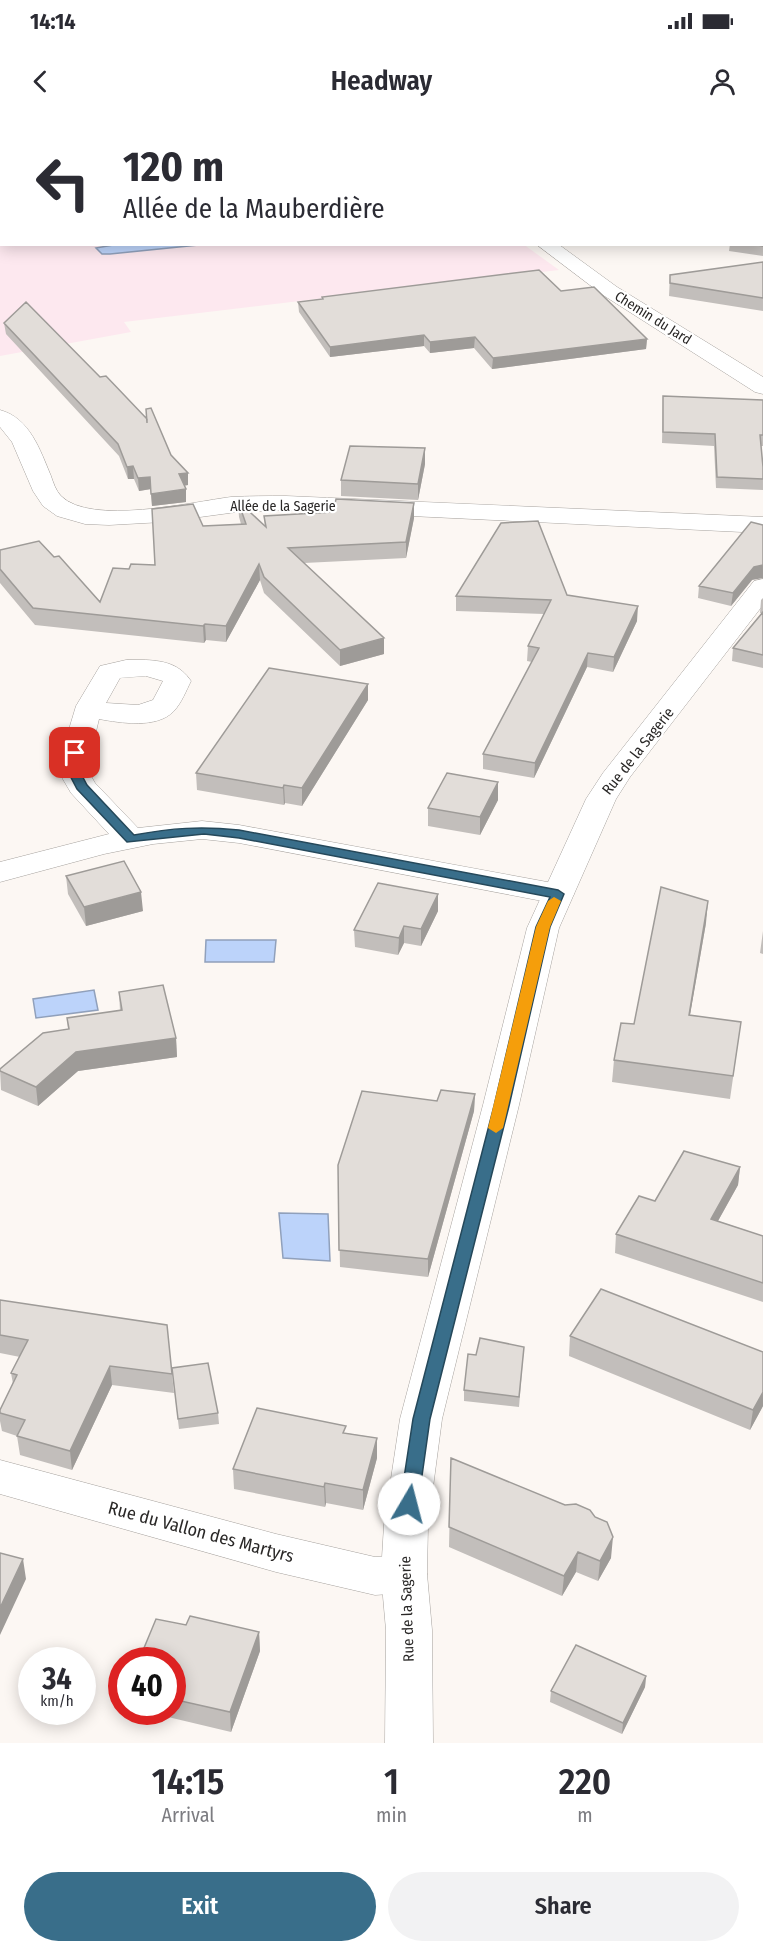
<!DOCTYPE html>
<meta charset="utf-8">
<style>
body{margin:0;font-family:"Fira Sans Condensed",sans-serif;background:#f2f2f3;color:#2b2b33;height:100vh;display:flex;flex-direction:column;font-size:22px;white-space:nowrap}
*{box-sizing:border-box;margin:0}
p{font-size:20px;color:#7c7c81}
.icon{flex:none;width:33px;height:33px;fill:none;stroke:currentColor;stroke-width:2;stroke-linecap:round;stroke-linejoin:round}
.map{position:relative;height:1623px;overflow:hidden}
.drawer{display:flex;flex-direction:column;background:#fff;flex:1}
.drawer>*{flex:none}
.hud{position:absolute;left:0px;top:0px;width:764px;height:126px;box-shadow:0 3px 15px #0003;background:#fff;color:#2b2b33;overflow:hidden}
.speed{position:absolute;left:18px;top:1527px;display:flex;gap:12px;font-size:30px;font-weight:700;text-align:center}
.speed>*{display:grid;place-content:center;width:78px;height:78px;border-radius:50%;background:#fff;box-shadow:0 3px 15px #0003;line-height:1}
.speed small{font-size:15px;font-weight:400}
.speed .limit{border:9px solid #d22;background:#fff;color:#111}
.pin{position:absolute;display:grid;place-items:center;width:51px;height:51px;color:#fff;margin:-26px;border-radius:12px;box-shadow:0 3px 9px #0006}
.me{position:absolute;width:66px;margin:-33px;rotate:8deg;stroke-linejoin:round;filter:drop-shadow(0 0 4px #0008)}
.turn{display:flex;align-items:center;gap:21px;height:126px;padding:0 24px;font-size:27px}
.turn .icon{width:78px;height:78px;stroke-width:2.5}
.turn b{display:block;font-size:42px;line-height:51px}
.eta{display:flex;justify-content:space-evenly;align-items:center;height:102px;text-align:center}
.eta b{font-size:36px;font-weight:600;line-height:42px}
.button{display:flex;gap:12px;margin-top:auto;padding:12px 24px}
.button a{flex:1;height:69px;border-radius:36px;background:#396e8a;color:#fff;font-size:24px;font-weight:600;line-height:69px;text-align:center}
.button a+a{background:#f2f2f3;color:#2b2b33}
.status{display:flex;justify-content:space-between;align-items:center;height:42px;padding:0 30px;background:#fff;direction:ltr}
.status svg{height:16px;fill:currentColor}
header{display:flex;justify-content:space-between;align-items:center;height:78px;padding:0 24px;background:#fff;font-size:27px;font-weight:600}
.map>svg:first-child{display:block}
.medical{fill:#fde8ef}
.water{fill:#bcd3fa;stroke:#90a0bb;stroke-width:1.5}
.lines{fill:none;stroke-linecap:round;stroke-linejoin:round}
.service-casing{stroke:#a6a29e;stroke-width:2}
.minor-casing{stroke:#a6a29e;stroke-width:1}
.tertiary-casing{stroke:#a6a29e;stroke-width:1}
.service{fill:#fff;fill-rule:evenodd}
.minor{fill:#fff;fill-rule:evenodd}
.tertiary{fill:#fff;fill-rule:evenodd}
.wall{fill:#c2bebb}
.shaded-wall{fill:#9e9b98}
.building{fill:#e2ddd9;stroke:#9e9b98;stroke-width:1.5}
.route{fill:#396e8a;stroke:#25485a;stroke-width:1.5}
.slow{fill:#f59e0b}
.labels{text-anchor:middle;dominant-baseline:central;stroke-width:4.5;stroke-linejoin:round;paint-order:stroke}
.far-street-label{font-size:14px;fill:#2a2827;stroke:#fff}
.street-label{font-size:15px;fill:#2a2827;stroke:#fff}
.near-street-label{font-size:18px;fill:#2a2827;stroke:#fff}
</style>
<div class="status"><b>14:14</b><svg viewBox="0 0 49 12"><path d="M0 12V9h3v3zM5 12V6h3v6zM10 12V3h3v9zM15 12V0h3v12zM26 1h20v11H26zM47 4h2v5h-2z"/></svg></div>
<header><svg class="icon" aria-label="back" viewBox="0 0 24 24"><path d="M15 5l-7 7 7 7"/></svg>Headway<svg class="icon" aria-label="person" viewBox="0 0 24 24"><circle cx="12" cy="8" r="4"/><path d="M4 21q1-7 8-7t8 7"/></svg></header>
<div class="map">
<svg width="763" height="1623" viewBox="0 0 763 1623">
<rect width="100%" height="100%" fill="#fcf7f3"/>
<path class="medical" d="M 0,0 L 393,1 L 2,2 L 2,124 L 523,124 L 559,150 L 124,202 L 131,212 L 0,236 Z"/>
<path class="water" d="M 119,124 L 198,124 L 198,125 L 110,134 L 102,134 L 96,128 Z
M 206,820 L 276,820 L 274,842 L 205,842 Z
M 94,870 L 98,890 L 36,898 L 33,879 Z
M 279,1093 L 328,1094 L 330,1141 L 283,1138 Z"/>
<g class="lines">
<g class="service-casing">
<path id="service" d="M 47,0 L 58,0 L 46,2 Z
M 2,34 L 2,40 L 0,41 L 0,35 Z"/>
</g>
<g class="minor-casing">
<path id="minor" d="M 402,0 L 420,0 L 420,2 L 403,2 Z
M 536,124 L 558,124 L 617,167 L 763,257 L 763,274 L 755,272 L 603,175 Z
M 0,290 C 30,298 40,330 51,356 C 53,362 56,371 61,376 C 91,406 192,382 231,377 C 249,376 268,376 286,376 L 763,397 L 763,413 L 286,390 L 237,392 L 163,402 L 109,405 L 85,404 L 57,396 L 43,386 L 33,371 L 12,322 L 0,307 Z
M 146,540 C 166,541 180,545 191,561 C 186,571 182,582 174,591 C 157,609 121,603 99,599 L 87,649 L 95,663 L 138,708 L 202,701 L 239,705 L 558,764 L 569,767 L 574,774 L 569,781 L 558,784 L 239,723 L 202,719 L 153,724 L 104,734 L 0,762 L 0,742 L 109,714 L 71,673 L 57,649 L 76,586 L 100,546 L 126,540 ZM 146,556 L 163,561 L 153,580 L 138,585 L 106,583 L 120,558 Z
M 0,1340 L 276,1414 L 375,1437 L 404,1435 L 420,1441 L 427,1454 L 420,1467 L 404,1473 L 375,1475 L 276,1452 L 0,1374 Z"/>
</g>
<g class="tertiary-casing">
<path id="tertiary" d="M 763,459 L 763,485 L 630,657 L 616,679 L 559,808 L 519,985 L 442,1299 L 428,1405 L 427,1454 L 432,1510 L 433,1623 L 385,1623 L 386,1510 L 381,1454 L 384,1405 L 400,1299 L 483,985 L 527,808 L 586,679 L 603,653 L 754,461 Z"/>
</g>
<use href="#service" class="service"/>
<use href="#minor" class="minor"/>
<use href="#tertiary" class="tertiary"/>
</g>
<path class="wall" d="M 450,0 L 671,0 L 669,2 L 449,2 Z
M 763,86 L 763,136 L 729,131 L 730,124 L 762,124 Z
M 763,142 L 763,191 L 669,176 L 670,155 Z
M 561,171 L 647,219 L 646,229 L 492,249 L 474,228 L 430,233 L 424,226 L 330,237 L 299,192 L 298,182 L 322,179 L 322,177 Z
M 4,203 L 171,335 L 188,353 L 188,365 L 184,366 L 186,369 L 186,382 L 152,386 L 151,369 L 139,371 L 134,359 L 128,359 L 119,336 L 6,214 Z
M 663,276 L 763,280 L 763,326 L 761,326 L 763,347 L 763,370 L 716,368 L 714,326 L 662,323 Z
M 425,328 L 425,344 L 418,380 L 341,376 L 341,360 Z
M 238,381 L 265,406 L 264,396 L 333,392 L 414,383 L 414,398 L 406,438 L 304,443 L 384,534 L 340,546 L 264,473 L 260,460 L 226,522 L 206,520 L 204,523 L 35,505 L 0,463 L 0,430 L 54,437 L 100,482 L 129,449 L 155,445 L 203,406 L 241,404 L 239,397 Z
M 752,460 L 731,486 L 698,478 L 699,466 Z
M 567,475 L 637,501 L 613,552 L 587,547 L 534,658 L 483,649 L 483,634 L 532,542 L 527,541 L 528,526 L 544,494 L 456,491 L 456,476 Z
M 763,478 L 763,548 L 732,541 L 733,528 L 762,493 L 760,493 L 761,480 Z
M 368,564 L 368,580 L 302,686 L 285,683 L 284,685 L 197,670 L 196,653 Z
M 498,662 L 498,680 L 480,715 L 428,706 L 428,688 Z
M 66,756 L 143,791 L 86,806 L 68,774 Z
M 438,774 L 438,791 L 421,826 L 404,823 L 398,835 L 355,827 L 354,810 Z
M 706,803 L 690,895 L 741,902 L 730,979 L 612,962 L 614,940 L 634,904 Z
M 763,811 L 763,834 L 760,833 Z
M 119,872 L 176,918 L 177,937 L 78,951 L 38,986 L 1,970 L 0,949 L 68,909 L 67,898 L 120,891 Z
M 475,974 L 474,991 L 428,1157 L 340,1147 L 338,1045 L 437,981 Z
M 740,1047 L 738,1065 L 718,1101 L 763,1116 L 763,1182 L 615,1133 L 616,1114 L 655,1081 Z
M 0,1180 L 172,1254 L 174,1273 L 112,1265 L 72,1350 L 20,1335 L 17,1316 L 2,1311 L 0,1301 L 0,1290 L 13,1264 L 11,1253 L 20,1237 L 0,1233 Z
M 570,1216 L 763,1232 L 763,1286 L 750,1310 L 569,1236 Z
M 524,1227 L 519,1287 L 464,1281 L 464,1270 L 476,1235 Z
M 173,1259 L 218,1293 L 219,1304 L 179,1309 Z
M 346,1313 L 377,1318 L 377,1338 L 363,1390 L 326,1383 L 325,1387 L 234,1369 L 233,1349 Z
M 451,1338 L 611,1438 L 598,1461 L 576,1452 L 562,1476 L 449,1427 Z
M 186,1505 L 259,1512 L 260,1531 L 231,1612 L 147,1592 L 172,1592 L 172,1540 Z
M 646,1556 L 645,1567 L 622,1614 L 550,1582 L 551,1571 Z"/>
<path class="shaded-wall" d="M 661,0 L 671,0 L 669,2 L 660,2 Z
M 424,215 L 424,226 L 330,237 L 330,227 Z
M 475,217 L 474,228 L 430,233 L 430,222 Z
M 647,219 L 646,229 L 492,249 L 493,238 Z
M 425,328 L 425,344 L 418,380 L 418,364 Z
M 133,346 L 134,359 L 128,359 L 127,347 Z
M 188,353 L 188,365 L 180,366 L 179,354 Z
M 150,357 L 151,369 L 139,371 L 138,358 Z
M 186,369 L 186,382 L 152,386 L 151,374 Z
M 414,383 L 414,398 L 406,438 L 406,422 Z
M 259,444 L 260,460 L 226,522 L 226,506 Z
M 763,445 L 763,458 L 752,460 L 731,486 L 733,473 L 754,447 Z
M 638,486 L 637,501 L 613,552 L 614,537 Z
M 205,504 L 206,520 L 204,523 L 203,506 Z
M 384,518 L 384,534 L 340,546 L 340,530 Z
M 588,533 L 587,547 L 534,658 L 535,643 Z
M 368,564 L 368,580 L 302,686 L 302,668 Z
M 498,662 L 498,680 L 480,715 L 480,697 Z
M 284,665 L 285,683 L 284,685 L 283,668 Z
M 141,772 L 143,791 L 86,806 L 84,787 Z
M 438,774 L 438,791 L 421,826 L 421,809 Z
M 708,781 L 706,803 L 686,918 L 689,895 Z
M 404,806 L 404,823 L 398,835 L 399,818 Z
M 176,918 L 177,937 L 78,951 L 38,986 L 36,967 L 76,932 Z
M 475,974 L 474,991 L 428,1157 L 428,1139 Z
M 740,1047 L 738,1065 L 709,1117 L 711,1099 Z
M 110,1246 L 112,1265 L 72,1350 L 70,1331 Z
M 763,1272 L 763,1286 L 750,1310 L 753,1290 Z
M 377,1318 L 377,1338 L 363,1390 L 363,1370 Z
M 325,1363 L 326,1383 L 325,1387 L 324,1367 Z
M 613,1417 L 611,1438 L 598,1461 L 600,1441 Z
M 578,1432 L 576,1452 L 562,1476 L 564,1456 Z
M 23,1439 L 26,1459 L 0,1515 L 0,1488 Z
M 259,1512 L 260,1531 L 231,1612 L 230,1592 Z
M 646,1556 L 645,1567 L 622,1614 L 623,1603 Z"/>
<path class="building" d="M 449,0 L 592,0 L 591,2 L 451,2 Z
M 645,0 L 661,0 L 660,2 Z
M 763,31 L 763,73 L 762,73 L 762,32 Z
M 763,86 L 763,126 L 752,124 L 762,124 L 762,87 Z
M 763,142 L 763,178 L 670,163 L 670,155 Z
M 539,150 L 561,171 L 594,167 L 647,219 L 493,238 L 475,217 L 430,222 L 424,215 L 330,227 L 298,182 L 323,179 L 322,177 Z
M 26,182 L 100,257 L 106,256 L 147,299 L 147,303 L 146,289 L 151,288 L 171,335 L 188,353 L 179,354 L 186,369 L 151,374 L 150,357 L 138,358 L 133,346 L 127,347 L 118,324 L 4,203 Z
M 663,276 L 763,280 L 763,315 L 760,315 L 763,347 L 763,359 L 717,357 L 715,314 L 663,312 Z
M 350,326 L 425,328 L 418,364 L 341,360 Z
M 336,379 L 414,383 L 406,422 L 288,428 L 384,518 L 340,530 L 264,457 L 259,444 L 226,506 L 205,504 L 203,506 L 33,488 L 0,449 L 0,430 L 39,421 L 54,437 L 59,436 L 100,482 L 113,448 L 129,449 L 131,444 L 155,445 L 152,389 L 193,384 L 203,406 L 246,404 L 238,381 L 266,407 L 264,396 L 333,392 Z
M 538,401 L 567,475 L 638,486 L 614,537 L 588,533 L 535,643 L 483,634 L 539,528 L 528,526 L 551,480 L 456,476 L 501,403 Z
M 751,402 L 763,405 L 763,445 L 754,447 L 733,473 L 699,466 Z
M 763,492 L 763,535 L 733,528 Z
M 269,548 L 368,564 L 302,668 L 284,665 L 283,668 L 196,653 Z
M 447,653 L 498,662 L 480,697 L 428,688 Z
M 124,741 L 141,772 L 84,787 L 66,756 Z
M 378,763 L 438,774 L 421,809 L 404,806 L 399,818 L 354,810 Z
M 661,767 L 708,781 L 689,895 L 741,902 L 733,956 L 614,940 L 621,903 L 634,904 Z
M 163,865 L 176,918 L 76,932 L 36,967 L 0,951 L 0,949 L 43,913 L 69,909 L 67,898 L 122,890 L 119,872 Z
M 441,970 L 475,974 L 428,1139 L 339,1130 L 338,1045 L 362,971 L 437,981 Z
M 684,1031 L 740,1047 L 711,1099 L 763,1116 L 763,1163 L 616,1114 L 639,1076 L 655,1081 Z
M 601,1169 L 763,1232 L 763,1272 L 753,1290 L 570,1216 Z
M 0,1180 L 167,1205 L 172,1254 L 110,1246 L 70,1331 L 17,1316 L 25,1300 L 0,1293 L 0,1290 L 17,1255 L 11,1253 L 28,1220 L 0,1215 Z
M 480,1218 L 524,1227 L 519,1277 L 464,1270 L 468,1234 L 476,1235 Z
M 208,1243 L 218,1293 L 178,1299 L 172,1248 Z
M 257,1288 L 346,1306 L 343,1313 L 377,1318 L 363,1370 L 325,1363 L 324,1367 L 233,1349 Z
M 451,1338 L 565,1385 L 576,1384 L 590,1390 L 595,1397 L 607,1402 L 613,1417 L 600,1441 L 578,1432 L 564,1456 L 449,1407 Z
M 0,1433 L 23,1439 L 0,1488 Z
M 190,1496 L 259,1512 L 230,1592 L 172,1579 L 172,1540 L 139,1540 L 156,1499 L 186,1505 Z
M 576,1525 L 646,1556 L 623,1603 L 551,1571 Z"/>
<path class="route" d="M 75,629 L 82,633 L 78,648 L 87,665 L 134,715 C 172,708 200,706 239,710 L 558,770 L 564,774 L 550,807 L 509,986 L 430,1299 L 418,1384 L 416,1389 L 409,1391 L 403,1389 L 400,1384 L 413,1299 L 494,986 L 536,807 L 550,777 L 239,718 L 204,714 L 127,722 L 77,669 L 66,648 L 69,633 Z"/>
<path class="slow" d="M 554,777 L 561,781 L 550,807 L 503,1008 L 496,1013 L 488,1008 L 536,807 L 548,781 Z"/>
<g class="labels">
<g class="far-street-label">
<text transform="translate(653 198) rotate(32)">Chemin du Jard</text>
<text x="283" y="386">Allée de la Sagerie</text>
</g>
<g class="street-label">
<text transform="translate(638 631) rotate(-52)">Rue de la Sagerie</text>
<text transform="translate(407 1489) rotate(-92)">Rue de la Sagerie</text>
</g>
<g class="near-street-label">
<text transform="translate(201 1412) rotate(15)">Rue du Vallon des Martyrs</text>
</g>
</g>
</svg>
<div class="speed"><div>34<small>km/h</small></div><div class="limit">40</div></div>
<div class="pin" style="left:75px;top:633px;background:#d93025"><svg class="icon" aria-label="arrive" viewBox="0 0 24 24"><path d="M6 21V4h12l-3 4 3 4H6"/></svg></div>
<svg class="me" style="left:409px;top:1384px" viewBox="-20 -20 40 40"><circle r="19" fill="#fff"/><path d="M0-13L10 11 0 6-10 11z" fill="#396e8a"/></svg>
<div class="hud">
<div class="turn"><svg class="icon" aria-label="left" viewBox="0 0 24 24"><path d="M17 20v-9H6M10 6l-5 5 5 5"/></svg><div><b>120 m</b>Allée de la Mauberdière</div></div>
</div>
</div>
<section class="drawer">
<div class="eta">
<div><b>14:15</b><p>Arrival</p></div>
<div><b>1</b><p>min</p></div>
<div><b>220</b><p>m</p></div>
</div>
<div class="button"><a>Exit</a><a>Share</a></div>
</section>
